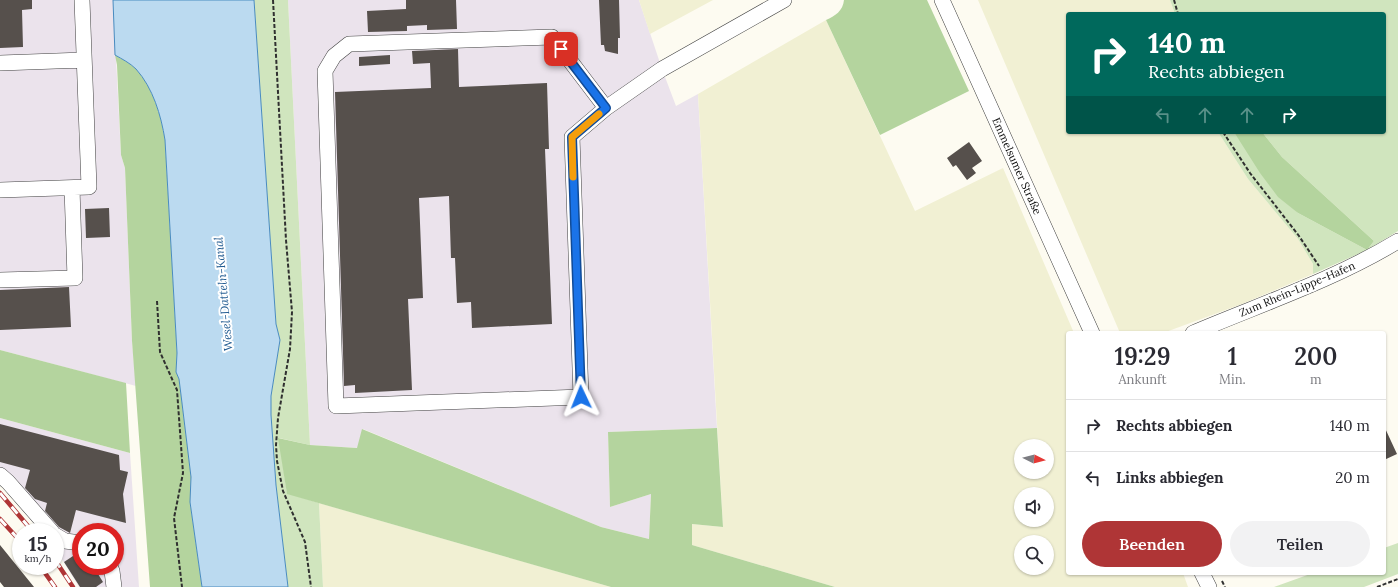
<!DOCTYPE html>
<html lang="de">
<meta charset="utf-8">
<style>
body{margin:0;font-family:Lora,serif;background:#f2f2f3;color:#2b2b33;height:100vh;display:flex;flex-direction:column;font-size:15px;white-space:nowrap}
*{box-sizing:border-box;margin:0}
p{font-size:13px;color:#7c7c81}
.icon{flex:none;width:22px;height:22px;fill:none;stroke:currentColor;stroke-width:2;stroke-linecap:round;stroke-linejoin:round}
.map{position:relative;flex:1;overflow:hidden}
.panel{position:absolute;left:1066px;top:331px;width:320px;height:244px;display:flex;flex-direction:column;background:#fff;border-radius:4px;box-shadow:0 1px 3px #0004}
.panel>*{flex:none}
.top-card{position:absolute;left:1066px;top:12px;width:320px;height:122px;border-radius:4px;box-shadow:0 1px 3px #0004;background:#00695c;color:#fff;overflow:hidden}
.needle{width:26px;rotate:96deg}
.tools{position:absolute;left:1014px;top:439px;display:grid;gap:8px}
.tools a{display:grid;place-items:center;width:40px;height:40px;border-radius:50%;background:#fff;box-shadow:0 1px 3px #0004;font-size:20px}
.speed{position:absolute;left:12px;top:523px;display:flex;gap:8px;font-size:20px;font-weight:700;text-align:center}
.speed>*{display:grid;place-content:center;width:52px;height:52px;border-radius:50%;background:#fff;box-shadow:0 1px 3px #0004;line-height:1}
.speed small{font-size:10px;font-weight:400}
.speed .limit{border:6px solid #d22;background:#fff;color:#111}
.pin{position:absolute;display:grid;place-items:center;width:34px;height:34px;color:#fff;margin:-17px;border-radius:8px;box-shadow:0 2px 6px #0006}
.me{position:absolute;width:44px;margin:-22px;rotate:358deg;stroke-linejoin:round;filter:drop-shadow(0 0 3px #0008)}
.turn{display:flex;align-items:center;gap:14px;height:84px;padding:0 16px;font-size:18px}
.turn .icon{width:52px;height:52px;stroke-width:2.5}
.turn b{display:block;font-size:28px;line-height:34px}
.lanes{display:flex;align-items:center;height:38px;padding:0 16px;background:#0003;justify-content:center;gap:20px;direction:ltr}
.lanes .off{opacity:.35}
.eta{display:flex;justify-content:space-evenly;align-items:center;height:68px;text-align:center}
.eta b{font-size:24px;font-weight:600;line-height:28px}
.action{display:flex;gap:8px;margin-top:auto;padding:8px 16px}
.action a{flex:1;height:46px;border-radius:24px;background:#af3536;color:#fff;font-size:16px;font-weight:600;line-height:46px;text-align:center}
.action a+a{background:#f2f2f3;color:#2b2b33}
ul{padding:0;list-style:none}
li{display:flex;align-items:center;gap:12px;height:52px;padding:0 16px;border-top:1px solid #e1e1e2}
li div{flex:1}
li b{display:block;font-size:15px}
li em{font-style:normal}
.map>svg:first-child{display:block}
.industrial{fill:#ebe3ec;fill-rule:evenodd}
.farmland{fill:#f1f0d3;fill-rule:evenodd}
.green{fill:#d0e5be}
.forest{fill:#b4d49e}
.water{fill:#bbdaf0;stroke:#498bbf}
.building{fill:#56504c}
.lines{fill:none;stroke-linecap:round;stroke-linejoin:round}
.minor-casing{stroke:#414141;stroke-width:16}
.path{stroke:#303030;stroke-width:2;stroke-dasharray:4 2;stroke-linecap:butt}
.minor{stroke:#fff;stroke-width:15}
.rail-casing{stroke:#af3536;stroke-width:4.5}
.rail{stroke:#fff;stroke-width:3;stroke-dasharray:9;stroke-linecap:butt}
.route-casing{stroke:#114b97;stroke-width:10}
.route{stroke:#1a73e8;stroke-width:7}
.slow{stroke:#f59e0b;stroke-width:7}
.labels{text-anchor:middle;dominant-baseline:central;stroke-width:4;stroke-linejoin:round;paint-order:stroke}
.street-label{font-size:11px;fill:#0e0e0e;stroke:#fff}
.water-label{font-size:12px;font-style:italic;fill:#255e93;stroke:#fff}
</style>
<div class="map">
<svg width="1398" height="587" viewBox="0 0 1398 587">
<rect width="100%" height="100%" fill="#fdfbf1"/>
<path class="industrial" d="M 0,0 L 113,0 L 121,155 L 125,168 L 132,341 L 136,386 L 0,350 Z
M 288,0 L 639,0 L 662,69 L 676,106 L 698,94 L 717,428 L 608,432 L 610,507 L 651,494 L 649,539 L 601,527 L 363,429 L 358,448 L 310,445 Z
M 0,418 L 130,453 L 139,587 L 79,587 L 55,548 L 55,532 L 41,532 L 0,484 ZM 81,532 L 115,532 L 115,566 L 81,566 Z"/>
<path class="farmland" d="M 639,0 L 713,0 L 650,34 Z
M 978,0 L 1170,0 L 1175,14 L 1068,14 L 1068,132 L 1218,132 L 1248,179 L 1298,239 L 1313,264 L 1313,274 L 1242,304 L 1163,333 L 1120,333 Z
M 826,20 L 915,211 L 1003,168 L 1074,333 L 1068,333 L 1068,573 L 1183,573 L 1188,587 L 835,587 L 692,545 L 692,524 L 723,527 L 698,94 ZM 1021,446 L 1047,446 L 1047,472 L 1021,472 ZM 1021,494 L 1047,494 L 1047,520 L 1021,520 ZM 1021,542 L 1047,542 L 1047,568 L 1021,568 Z
M 319,503 L 611,587 L 323,587 Z"/>
<path class="green" d="M 254,0 L 288,0 L 310,445 L 279,438 L 287,493 L 319,503 L 323,587 L 288,587 L 276,485 L 271,415 L 271,396 L 280,340 L 276,324 Z
M 1170,0 L 1398,0 L 1398,231 L 1367,250 L 1313,274 L 1313,264 L 1298,239 L 1248,179 L 1218,132 L 1234,132 L 1298,213 L 1367,250 L 1374,241 L 1282,157 L 1262,132 L 1384,132 L 1384,14 L 1205,14 L 1186,13 L 1186,14 L 1175,14 Z
M 1398,543 L 1398,574 L 1364,587 L 1274,587 L 1313,573 L 1384,573 L 1384,548 Z"/>
<path class="forest" d="M 844,0 L 927,0 L 969,91 L 880,135 L 826,20 C 835,16 843,11 844,0 Z
M 115,55 C 122,59 130,63 136,69 C 153,88 161,115 165,140 L 177,353 L 176,372 L 179,379 L 181,395 L 191,477 L 190,502 L 202,587 L 150,587 L 132,341 L 125,168 L 121,155 L 117,65 Z
M 1234,132 L 1262,132 L 1282,157 L 1374,241 L 1367,250 L 1298,213 L 1278,197 L 1260,173 Z
M 0,350 L 126,383 L 130,453 L 0,418 Z
M 717,428 L 723,527 L 692,524 L 692,545 L 835,587 L 611,587 L 287,494 L 278,438 L 310,445 L 357,448 L 362,429 L 601,527 L 649,539 L 651,494 L 610,507 L 608,432 Z"/>
<path class="water" d="M 113,0 L 254,0 L 276,324 L 280,340 L 271,396 L 271,415 L 276,485 L 288,587 L 202,587 L 190,502 L 191,477 L 181,395 L 179,379 L 176,372 L 177,353 L 165,140 C 161,115 153,88 136,69 C 130,63 122,59 115,55 Z"/>
<path class="building" d="M 0,0 L 32,0 L 32,9 L 22,10 L 23,47 L 0,48 Z
M 406,0 L 456,0 L 457,29 L 427,30 L 427,25 L 407,26 L 407,31 L 368,32 L 367,11 L 406,9 Z
M 599,0 L 619,0 L 620,38 L 618,38 L 618,54 L 605,51 L 604,45 L 601,45 Z
M 458,49 L 459,87 L 547,83 L 549,149 L 545,149 L 552,324 L 472,328 L 471,302 L 457,303 L 455,258 L 451,258 L 449,196 L 419,198 L 423,298 L 408,299 L 412,390 L 355,393 L 355,385 L 344,386 L 335,92 L 431,88 L 430,63 L 413,64 L 412,51 Z
M 390,55 L 390,64 L 359,66 L 359,57 Z
M 969,142 L 982,161 L 972,168 L 976,173 L 967,180 L 956,165 L 953,167 L 947,158 Z
M 109,208 L 110,237 L 86,238 L 85,209 Z
M 69,287 L 71,327 L 0,330 L 0,290 Z
M 0,424 L 119,455 L 120,470 L 128,472 L 123,494 L 126,523 L 76,510 L 70,533 L 59,527 L 45,511 L 47,503 L 35,499 L 25,488 L 30,470 L 0,462 Z
M 1384,426 L 1397,454 L 1384,460 Z
M 0,545 L 34,587 L 4,587 L 0,582 Z
M 79,552 L 81,552 L 81,566 L 93,566 L 103,582 L 96,587 L 80,587 L 64,562 Z"/>
<g class="lines">
<g class="minor-casing">
<path id="minor" d="M 942,0 L 1092,333
M 0,63 L 84,60
M 606,108 L 552,37 L 349,44 L 334,56 L 325,71 L 336,406 L 581,397 L 572,137 L 606,108 L 662,69 L 784,0
M 0,190 L 89,187 L 82,0
M 0,280 L 75,278 L 72,188
M 1193,333 C 1261,304 1334,280 1398,241
M 0,475 L 8,482 L 52,532
M 55,535 L 65,541 L 81,543
M 110,566 L 112,571 L 114,587
M 1202,573 L 1209,587"/>
</g>
<path class="path" d="M 273,0 L 286,240 L 292,312 L 290,349 L 278,418 L 276,445 L 277,461 L 283,491 L 305,542 L 311,587
M 1174,0 L 1178,14
M 1223,132 L 1250,173 L 1299,236 L 1319,266
M 157,301 L 160,352 L 177,390 L 183,473 L 174,518 L 182,587
M 1222,581 L 1225,587
M 1377,587 L 1398,579"/>
<use href="#minor" class="minor"/>
<g class="rail-casing">
<path id="rail" d="M 0,493 L 33,532
M 0,519 L 21,542
M 55,560 L 73,587
M 40,566 L 55,587"/>
</g>
<use href="#rail" class="rail"/>
</g>
<g class="lines">
<g class="route-casing">
<path id="route" d="M 561,49 L 606,108 L 572,137 L 581,397"/>
</g>
<use href="#route" class="route"/>
<path class="slow" d="M 573,177 L 572,137 L 599,114"/>
</g>
<g class="labels">
<g class="street-label">
<text transform="translate(1017 166) rotate(66)">Emmelsumer Straße</text>
<text transform="translate(1297 289) rotate(-23)">Zum Rhein-Lippe-Hafen</text>
</g>
<g class="water-label">
<text transform="translate(223 294) rotate(-95)">Wesel-Datteln-Kanal</text>
</g>
</g>
</svg>
<div class="tools">
<a><svg class="needle" viewBox="-14 -14 28 28"><path d="M0-13l5 13h-10z" fill="#e53935"/><path d="M0 13l5-13h-10z" fill="#7c7c81"/></svg></a>
<a><svg class="icon" aria-label="sound" viewBox="0 0 24 24"><path d="M4 9h4l5-4v14l-5-4H4zM17 9q2 3 0 6"/></svg></a>
<a><svg class="icon" aria-label="search" viewBox="0 0 24 24"><circle cx="10" cy="10" r="6"/><path d="M15 15l6 6"/></svg></a>
</div>
<div class="speed"><div>15<small>km/h</small></div><div class="limit">20</div></div>
<div class="pin" style="left:561px;top:49px;background:#d93025"><svg class="icon" aria-label="arrive" viewBox="0 0 24 24"><path d="M6 21V4h12l-3 4 3 4H6"/></svg></div>
<svg class="me" style="left:581px;top:397px" viewBox="-20 -20 40 40"><path d="M0-17L14 15 0 8-14 15z" fill="#1a73e8" stroke="#fff" stroke-width="4"/></svg>
<div class="top-card">
<div class="turn"><svg class="icon" aria-label="right" viewBox="0 0 24 24"><path d="M7 20v-9h11M14 6l5 5-5 5"/></svg><div><b>140 m</b>Rechts abbiegen</div></div>
<div class="lanes"><svg class="icon off" aria-label="left" viewBox="0 0 24 24"><path d="M17 20v-9H6M10 6l-5 5 5 5"/></svg><svg class="icon off" aria-label="ahead" viewBox="0 0 24 24"><path d="M12 20V5M6 11l6-6 6 6"/></svg><svg class="icon off" aria-label="ahead" viewBox="0 0 24 24"><path d="M12 20V5M6 11l6-6 6 6"/></svg><svg class="icon" aria-label="right" viewBox="0 0 24 24"><path d="M7 20v-9h11M14 6l5 5-5 5"/></svg></div>
</div>
<section class="panel">
<div class="eta">
<div><b>19:29</b><p>Ankunft</p></div>
<div><b>1</b><p>Min.</p></div>
<div><b>200</b><p>m</p></div>
</div>
<ul>
<li><svg class="icon" aria-label="right" viewBox="0 0 24 24"><path d="M7 20v-9h11M14 6l5 5-5 5"/></svg><div><b>Rechts abbiegen</b></div><em>140 m</em></li>
<li><svg class="icon" aria-label="left" viewBox="0 0 24 24"><path d="M17 20v-9H6M10 6l-5 5 5 5"/></svg><div><b>Links abbiegen</b></div><em>20 m</em></li>
</ul>
<div class="action"><a>Beenden</a><a>Teilen</a></div>
</section>
</div>
